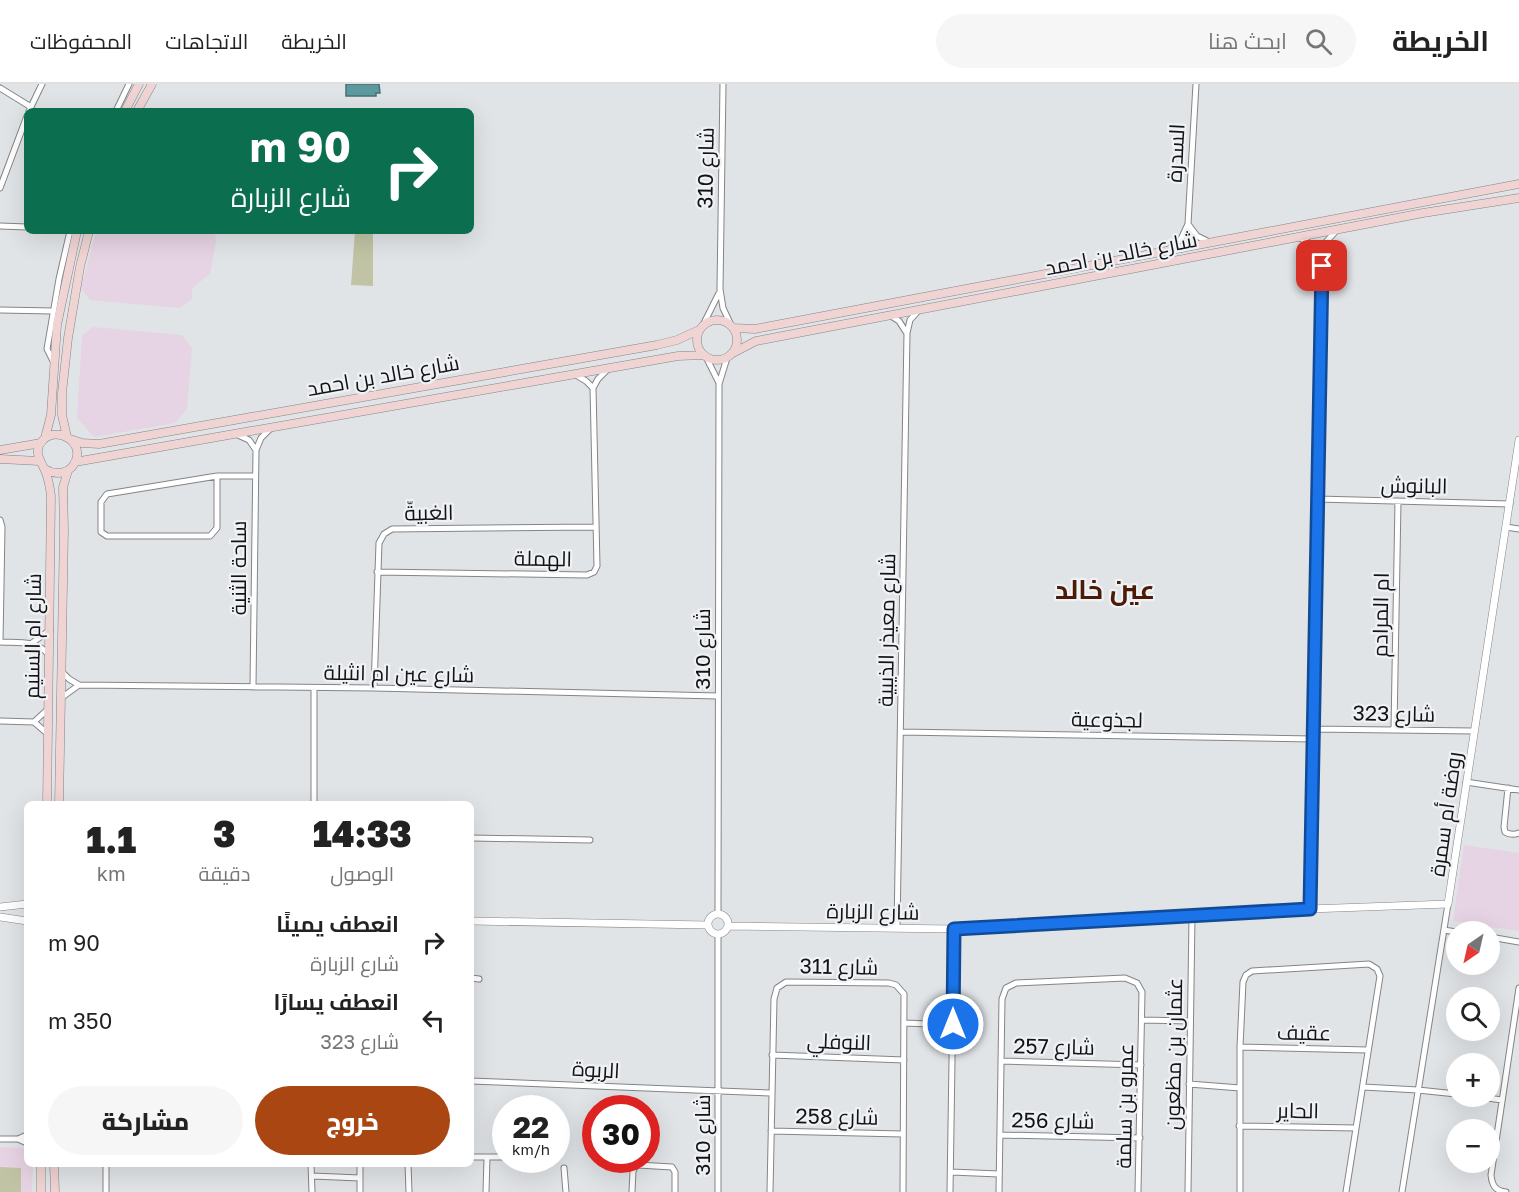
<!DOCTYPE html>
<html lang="ar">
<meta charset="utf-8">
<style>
body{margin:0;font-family:"Golos Text",Cairo,sans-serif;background:#f6f6f6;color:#222;direction:rtl;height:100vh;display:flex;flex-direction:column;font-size:22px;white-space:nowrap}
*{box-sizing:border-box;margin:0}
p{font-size:20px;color:#767676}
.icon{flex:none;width:33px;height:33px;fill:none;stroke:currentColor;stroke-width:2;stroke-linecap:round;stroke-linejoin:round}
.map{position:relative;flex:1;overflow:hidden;direction:ltr}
.panel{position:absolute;left:24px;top:717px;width:450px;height:366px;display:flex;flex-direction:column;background:#fff;border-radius:9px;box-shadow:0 6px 24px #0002;direction:rtl}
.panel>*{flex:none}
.hud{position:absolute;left:24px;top:24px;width:450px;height:126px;border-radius:9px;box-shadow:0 6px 24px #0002;direction:rtl;background:#0b6e4f;color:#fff;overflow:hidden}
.needle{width:39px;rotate:214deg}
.tools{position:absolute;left:1446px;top:837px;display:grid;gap:12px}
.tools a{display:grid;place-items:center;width:54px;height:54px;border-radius:50%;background:#fff;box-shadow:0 6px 24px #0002;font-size:30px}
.speed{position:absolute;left:492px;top:1011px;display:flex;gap:12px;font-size:30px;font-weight:700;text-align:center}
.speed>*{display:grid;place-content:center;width:78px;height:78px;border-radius:50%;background:#fff;box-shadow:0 6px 24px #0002;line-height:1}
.speed small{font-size:15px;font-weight:400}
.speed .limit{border:9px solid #d22;background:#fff;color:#111}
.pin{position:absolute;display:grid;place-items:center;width:51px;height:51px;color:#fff;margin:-26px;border-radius:12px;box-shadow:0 3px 9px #0006}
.me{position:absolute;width:66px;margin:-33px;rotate:0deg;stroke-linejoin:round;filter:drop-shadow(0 0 4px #0008)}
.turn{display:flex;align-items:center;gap:21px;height:126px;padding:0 24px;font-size:27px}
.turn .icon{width:78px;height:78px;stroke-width:2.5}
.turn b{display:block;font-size:42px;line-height:51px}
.eta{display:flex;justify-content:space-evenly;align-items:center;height:102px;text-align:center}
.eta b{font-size:36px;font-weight:800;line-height:42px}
.primary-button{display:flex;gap:12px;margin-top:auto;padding:12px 24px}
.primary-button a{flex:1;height:69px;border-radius:36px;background:#aa4612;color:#fff;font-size:24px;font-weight:800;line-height:69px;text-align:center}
.primary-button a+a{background:#f6f6f6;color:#222}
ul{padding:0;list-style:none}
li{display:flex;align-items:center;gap:18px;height:78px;padding:0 24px}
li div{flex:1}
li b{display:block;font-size:22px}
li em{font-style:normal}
header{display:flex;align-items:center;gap:36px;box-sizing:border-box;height:84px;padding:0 30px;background:#fff;border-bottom:2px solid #e0e0e0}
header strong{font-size:28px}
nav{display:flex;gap:33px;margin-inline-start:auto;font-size:21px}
.search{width:420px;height:54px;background:#f6f6f6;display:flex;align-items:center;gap:15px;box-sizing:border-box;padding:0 21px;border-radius:33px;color:#767676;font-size:22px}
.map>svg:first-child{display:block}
.education{fill:#e6d3e3}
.green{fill:#c0c4a4}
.water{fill:#5c9a9f;stroke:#467275;stroke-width:1.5}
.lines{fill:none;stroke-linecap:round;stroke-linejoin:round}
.minor-casing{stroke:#838588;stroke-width:7}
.tertiary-casing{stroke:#838588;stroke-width:8}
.secondary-casing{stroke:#838588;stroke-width:9}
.minor{stroke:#fff;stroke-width:5}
.tertiary{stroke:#fff;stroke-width:7}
.secondary{stroke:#f0d3d3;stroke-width:8}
.route-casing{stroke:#114b97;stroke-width:15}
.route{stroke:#1a73e8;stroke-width:10}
.labels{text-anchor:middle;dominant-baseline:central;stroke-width:4.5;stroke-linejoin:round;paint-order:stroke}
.street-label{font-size:21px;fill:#121314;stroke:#eff1f5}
.district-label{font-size:27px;font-weight:bold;fill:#4b1b05;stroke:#eff1f5}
</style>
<header>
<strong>الخريطة</strong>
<div class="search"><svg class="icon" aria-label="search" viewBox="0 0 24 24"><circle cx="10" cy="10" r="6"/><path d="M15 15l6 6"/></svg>ابحث هنا</div>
<nav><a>الخريطة</a><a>الاتجاهات</a><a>المحفوظات</a></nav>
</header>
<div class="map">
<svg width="1519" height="1108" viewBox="0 0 1519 1108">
<rect width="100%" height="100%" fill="#e1e4e7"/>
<path class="education" d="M 96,147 L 215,147 L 216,158 L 210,190 L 192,204 L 192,215 L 180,224 L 90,216 L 81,204 Z
M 93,243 L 182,251 L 192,264 L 187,325 L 175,339 L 94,353 L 77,334 L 82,252 Z
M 1464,761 L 1519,769 L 1519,847 L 1453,837 Z
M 0,1063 L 23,1064 L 27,1068 L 27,1080 L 33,1080 L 32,1108 L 0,1108 Z"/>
<path class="green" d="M 355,147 L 373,147 L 373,202 L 351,201 Z
M 0,1083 L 21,1084 L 21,1108 L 0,1108 Z"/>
<path class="water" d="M 346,0 L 379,0 L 380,9 L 376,9 L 376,12 L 346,12 Z"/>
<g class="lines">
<g class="minor-casing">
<path id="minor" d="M 723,0 L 720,205 L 723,224 L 731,241
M 0,4 L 31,23
M 29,27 L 42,0
M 116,27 L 129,0
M 0,104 L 27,32
M 1188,140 L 1197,152 L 1209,158
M 0,142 L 27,143
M 1300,154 L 1315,162 L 1322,171
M 1170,164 L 1181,155 L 1188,140 L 1196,0
M 0,226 L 53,227
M 891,232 L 899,237 L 906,248
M 703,241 L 719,209
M 706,273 L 719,299
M 54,279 L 47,265 L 59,195 L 70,147
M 576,291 L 586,297 L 593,304
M 238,351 L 249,356 L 256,366
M 217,392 L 217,444 L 210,452 L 107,452 L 101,448 L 101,418 L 107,410 L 217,392 L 255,392
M 1317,415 L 1510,420
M 0,436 L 2,443 L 0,558
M 1506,443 L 1519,445
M 377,488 L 587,491 L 594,488 L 597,482 L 593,304 L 598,295 L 609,284
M 0,558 C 18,559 36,556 48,570
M 32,559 L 50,546
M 62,588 L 69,595 L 79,601 L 374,604 L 718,612
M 253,603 L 256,366 L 261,354 L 270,345
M 374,604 L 379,459 L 384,450 L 392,445 L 596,443
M 61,614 L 79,601
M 0,637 L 34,638 L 48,650
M 34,638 L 48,625
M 1313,645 L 1474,647
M 1394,645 L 1398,417
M 901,648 L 1313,655
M 1466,698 L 1519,706
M 1508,704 L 1504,743 L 1505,748 C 1510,751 1514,751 1519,749
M 314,720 L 314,604
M 471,754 L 590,756
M 1309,825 L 1322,171 L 1326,158 L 1335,148
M 718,830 L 719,300 L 727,274
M 897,844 L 907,249 L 910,236 L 919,226
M 1444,846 L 1456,848
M 718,851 L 718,1108
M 1490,853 L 1519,858
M 471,894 L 479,895
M 1142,936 L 1190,937
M 905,939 L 953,941
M 1240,963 L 1368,966
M 772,971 L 904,976
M 1001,977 L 1141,981
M 471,997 L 771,1009
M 1189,1000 L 1240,1004
M 1363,1003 L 1418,1006 L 1456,1010
M 1473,1012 L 1502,1016
M 1239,1042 L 1356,1044
M 771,1047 L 903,1050
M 1000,1051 L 1140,1054
M 0,1055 L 18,1055 L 27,1051
M 18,1055 L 27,1059
M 471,1073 L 506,1073
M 311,1080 L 312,1108
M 408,1080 L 409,1108
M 564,1084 L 566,1108
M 951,1088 L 999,1090
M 313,1092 L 360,1094
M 106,1108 L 106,1080
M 360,1108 L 360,1080
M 486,1108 L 487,1074
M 632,1108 L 633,1087 L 636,1082 L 638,1081 L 672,1083 L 675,1088 L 675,1108
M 770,1108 L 774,915 L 777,904 L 786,898 L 889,899 L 896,901 L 904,910 L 903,1108
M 950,1108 L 954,845
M 999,1108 L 1002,915 L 1006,904 L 1016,899 L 1125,894 L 1137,899 L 1142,908 L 1138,1108
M 1188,1108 L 1192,833
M 1240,1108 L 1240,963 L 1243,898 L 1246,891 L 1252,887 L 1369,880 L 1377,885 L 1380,892 L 1346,1108
M 1402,1108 L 1448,820
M 1506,1108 C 1495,1107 1492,1101 1491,1091 L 1519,904"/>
</g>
<g class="tertiary-casing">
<path id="tertiary" d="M 0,823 L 27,820
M708 840a10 10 0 1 1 20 0a10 10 0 1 1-20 0Z
M 0,833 L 27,837
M 471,837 L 708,841
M 729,842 L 954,845 L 1309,825 L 1448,820 L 1519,356"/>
</g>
<g class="secondary-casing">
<path id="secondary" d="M 125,27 L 139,0
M 137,27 L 152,0
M697 256a20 20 0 1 1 40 0a20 20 0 1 1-40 0Z
M 734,244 L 755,245 L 1519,100
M 733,269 L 756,257 L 1423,129 L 1519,114
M 67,353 L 62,331 L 62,309 L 68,254 L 80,183 L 89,147
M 45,354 L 51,331 L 57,241 L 77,147
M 70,355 L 82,359 L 99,360 L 657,261 L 677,256 L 699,246
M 0,366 L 41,359
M 0,375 L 39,377
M 75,378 L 678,272 L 704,271
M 45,385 C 56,392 71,390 76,376 C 83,357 58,343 44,355 C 31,367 42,378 46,389 C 49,397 50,404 51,412 L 47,720
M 59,720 L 64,446 L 63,403 L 68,387
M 54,1080 L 55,1108
M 41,1108 L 41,1080"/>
</g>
<use href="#minor" class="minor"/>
<use href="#tertiary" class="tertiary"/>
<use href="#secondary" class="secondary"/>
</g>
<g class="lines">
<g class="route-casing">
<path id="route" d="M 953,940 L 954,845 L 1310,825 L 1322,182"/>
</g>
<use href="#route" class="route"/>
</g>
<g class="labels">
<g class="street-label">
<text transform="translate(1175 69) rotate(-87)">السدرة</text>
<text transform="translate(705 84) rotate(-89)">شارع 310</text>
<text transform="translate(1121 169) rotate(-11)">شارع خالد بن احمد</text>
<text transform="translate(383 291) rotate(-10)">شارع خالد بن احمد</text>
<text transform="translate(1414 401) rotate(1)">البانوش</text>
<text transform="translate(429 428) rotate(-1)">الغبيةّ</text>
<text transform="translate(543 474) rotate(1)">الهملة</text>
<text transform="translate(238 484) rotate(-90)">ساحة الثنية</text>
<text transform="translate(1380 531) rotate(-89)">ام المرادم</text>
<text transform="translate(886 546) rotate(-89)">شارع معيذر الذيبية</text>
<text transform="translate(32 552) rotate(-89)">شارع ام السنيم</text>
<text transform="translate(702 565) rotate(-90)">شارع 310</text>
<text transform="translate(399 589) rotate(1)">شارع عين ام انثيلة</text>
<text transform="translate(1394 629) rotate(1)">شارع 323</text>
<text transform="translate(1107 635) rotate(1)">لجذوعية</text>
<text transform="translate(1445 730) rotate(-82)">روضة أم سمرة</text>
<text transform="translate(873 827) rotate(1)">شارع الزبارة</text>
<text transform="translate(839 882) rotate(1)">شارع 311</text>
<text transform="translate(1304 948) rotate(1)">عقيف</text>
<text transform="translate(839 957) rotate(2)">النوفلي</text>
<text transform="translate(1054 962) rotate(1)">شارع 257</text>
<text transform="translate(1173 970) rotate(-89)">عثمان بن مظعون</text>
<text transform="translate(596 985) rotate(3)">الربوة</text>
<text transform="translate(1124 1022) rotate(-89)">عمرو بن سلمة</text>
<text transform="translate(1298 1026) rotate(1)">الحاير</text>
<text transform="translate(837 1032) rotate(1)">شارع 258</text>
<text transform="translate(1053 1036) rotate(1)">شارع 256</text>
<text transform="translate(702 1051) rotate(-90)">شارع 310</text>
</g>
<g class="district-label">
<text x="1105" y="505">عين خالد</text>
</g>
</g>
</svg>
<div class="tools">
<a><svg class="needle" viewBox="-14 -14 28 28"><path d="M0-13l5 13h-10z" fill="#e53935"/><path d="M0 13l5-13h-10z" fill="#767676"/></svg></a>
<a><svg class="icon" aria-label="search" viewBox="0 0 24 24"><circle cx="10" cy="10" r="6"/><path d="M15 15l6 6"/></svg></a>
<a>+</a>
<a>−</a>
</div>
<div class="speed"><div>22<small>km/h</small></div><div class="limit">30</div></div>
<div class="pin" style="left:1322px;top:182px;background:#d93025"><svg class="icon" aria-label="arrive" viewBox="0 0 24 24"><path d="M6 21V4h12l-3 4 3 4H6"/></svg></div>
<svg class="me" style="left:953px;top:940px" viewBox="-20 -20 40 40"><circle r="17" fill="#1a73e8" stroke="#fff" stroke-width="3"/><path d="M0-11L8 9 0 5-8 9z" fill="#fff"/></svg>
<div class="hud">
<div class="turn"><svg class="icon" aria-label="right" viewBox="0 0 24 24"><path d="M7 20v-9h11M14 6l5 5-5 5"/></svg><div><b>90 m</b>شارع الزبارة</div></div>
</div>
<section class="panel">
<div class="eta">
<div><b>14:33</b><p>الوصول</p></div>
<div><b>3</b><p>دقيقة</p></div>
<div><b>1.1</b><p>km</p></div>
</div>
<ul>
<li><svg class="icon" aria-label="right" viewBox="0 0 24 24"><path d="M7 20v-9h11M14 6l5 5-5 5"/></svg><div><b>انعطف يمينًا</b><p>شارع الزبارة</p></div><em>90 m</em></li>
<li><svg class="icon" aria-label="left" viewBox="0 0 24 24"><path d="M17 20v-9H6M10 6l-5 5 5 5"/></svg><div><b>انعطف يسارًا</b><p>شارع 323</p></div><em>350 m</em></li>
</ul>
<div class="primary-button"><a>خروج</a><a>مشاركة</a></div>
</section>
</div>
